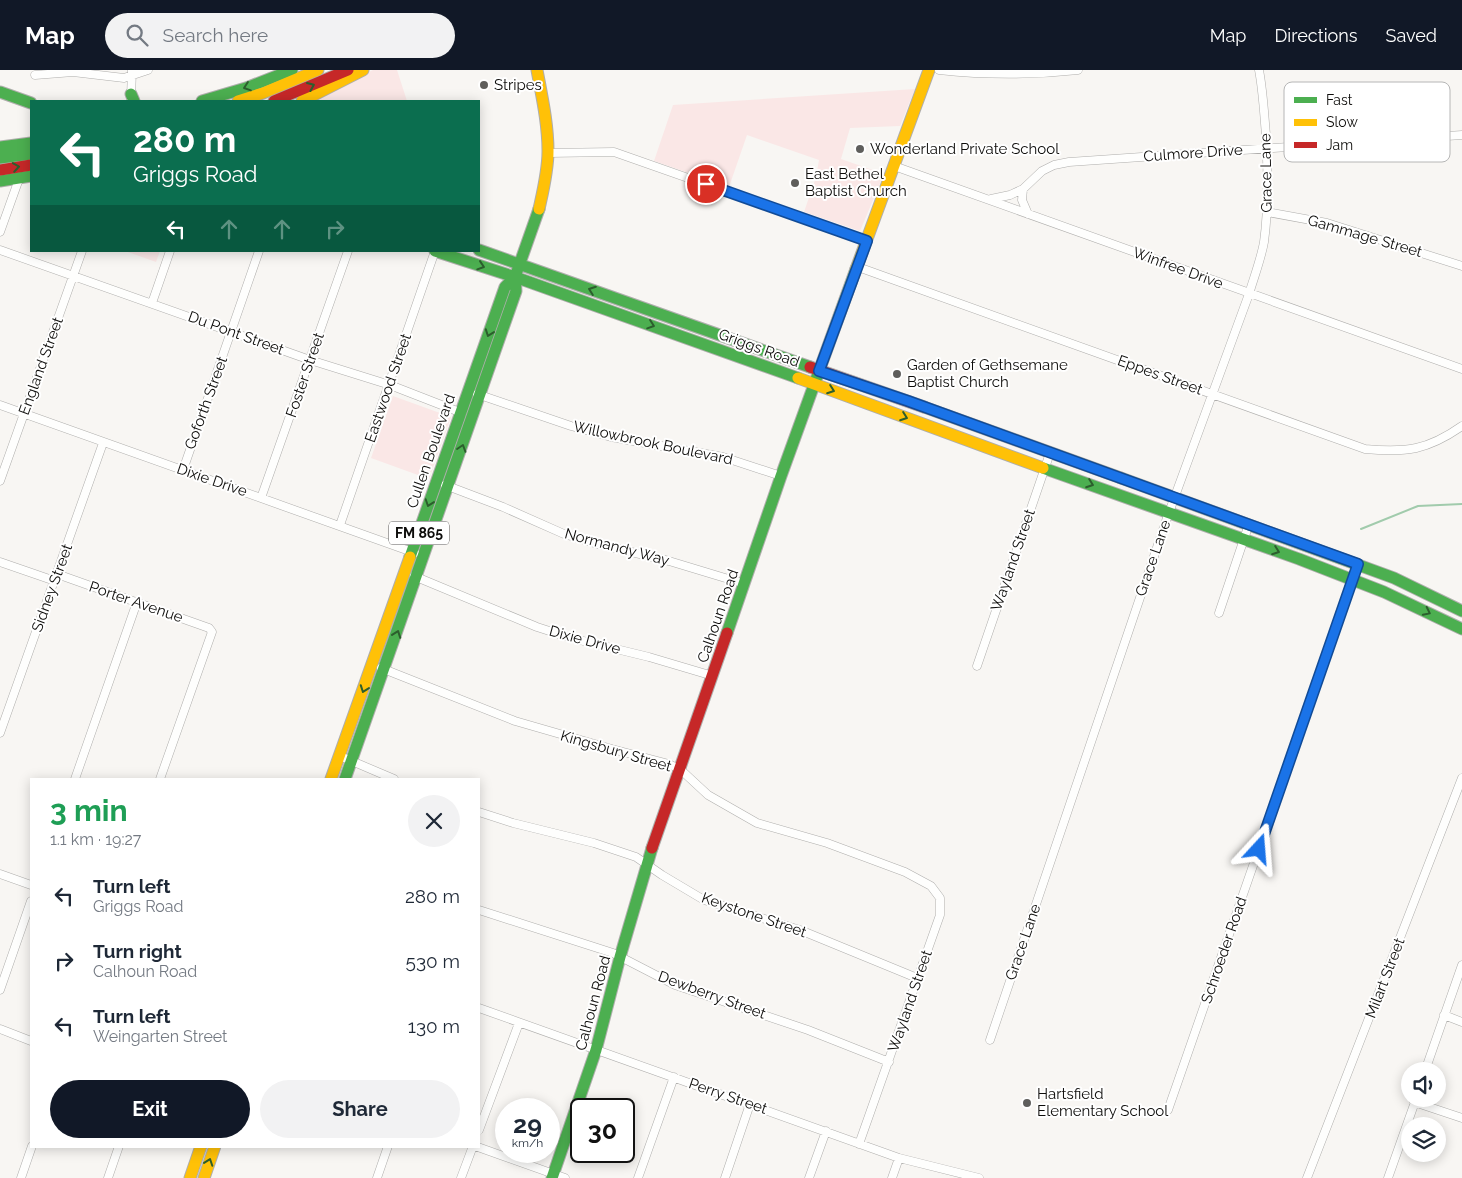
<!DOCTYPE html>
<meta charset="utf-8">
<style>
body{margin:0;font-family:Raleway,sans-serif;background:#f2f2f3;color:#1f2937;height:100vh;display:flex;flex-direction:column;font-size:19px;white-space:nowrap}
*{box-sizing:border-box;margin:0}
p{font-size:16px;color:#747a83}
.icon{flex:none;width:28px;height:28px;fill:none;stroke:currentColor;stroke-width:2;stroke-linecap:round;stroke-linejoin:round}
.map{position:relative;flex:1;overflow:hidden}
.panel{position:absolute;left:30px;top:708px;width:450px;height:370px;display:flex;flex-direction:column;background:#fff;border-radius:0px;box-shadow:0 2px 12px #0003}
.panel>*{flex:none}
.banner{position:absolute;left:30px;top:30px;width:450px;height:152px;border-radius:0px;box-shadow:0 2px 12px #0003;background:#0b6e4f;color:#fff;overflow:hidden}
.tools{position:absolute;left:1401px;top:992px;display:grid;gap:10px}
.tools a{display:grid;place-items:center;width:45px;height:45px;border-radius:50%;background:#fff;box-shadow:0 2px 12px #0003;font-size:25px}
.speed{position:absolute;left:495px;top:1028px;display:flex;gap:10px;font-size:25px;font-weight:700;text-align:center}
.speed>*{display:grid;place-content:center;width:65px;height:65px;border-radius:50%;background:#fff;box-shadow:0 2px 12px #0003;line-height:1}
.speed small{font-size:12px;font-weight:400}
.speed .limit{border:2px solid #111;border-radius:8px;background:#fff;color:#111}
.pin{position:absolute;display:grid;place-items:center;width:42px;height:42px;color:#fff;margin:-21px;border:2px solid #fff;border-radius:50%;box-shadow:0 1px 5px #0007}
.me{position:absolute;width:55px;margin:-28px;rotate:19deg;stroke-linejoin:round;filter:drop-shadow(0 0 4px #0008)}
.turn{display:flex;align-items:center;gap:18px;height:105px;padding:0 20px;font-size:22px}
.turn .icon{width:65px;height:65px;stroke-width:2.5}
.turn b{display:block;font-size:35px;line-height:42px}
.lanes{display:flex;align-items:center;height:48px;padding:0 20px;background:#0003;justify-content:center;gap:25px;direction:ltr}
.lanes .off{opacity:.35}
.round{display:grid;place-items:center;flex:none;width:52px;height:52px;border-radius:26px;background:#f2f2f3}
.summary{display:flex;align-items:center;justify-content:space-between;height:85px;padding:0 20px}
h1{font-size:30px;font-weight:700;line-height:38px;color:#1e9e55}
.primary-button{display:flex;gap:10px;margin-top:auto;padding:10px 20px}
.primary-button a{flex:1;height:58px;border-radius:30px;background:#111827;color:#fff;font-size:20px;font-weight:700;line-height:58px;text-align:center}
.primary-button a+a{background:#f2f2f3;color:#1f2937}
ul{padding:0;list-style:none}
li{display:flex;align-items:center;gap:15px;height:65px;padding:0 20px}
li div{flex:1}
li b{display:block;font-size:19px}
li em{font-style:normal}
header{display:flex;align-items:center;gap:30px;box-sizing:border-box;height:70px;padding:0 25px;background:#111827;color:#fff}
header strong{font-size:24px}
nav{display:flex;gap:28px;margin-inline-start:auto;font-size:18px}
.search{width:350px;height:45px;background:#f2f2f3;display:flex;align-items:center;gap:12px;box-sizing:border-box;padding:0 18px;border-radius:28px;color:#747a83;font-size:19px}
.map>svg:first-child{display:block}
.green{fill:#fae7e6}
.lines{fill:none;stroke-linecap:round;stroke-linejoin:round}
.stream{stroke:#a1cbac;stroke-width:2}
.street-casing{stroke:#afaeac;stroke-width:9}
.fast-casing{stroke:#afaeac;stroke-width:13}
.slow-casing{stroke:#afaeac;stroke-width:13}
.jam-casing{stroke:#afaeac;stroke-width:13}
.street{stroke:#fefefd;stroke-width:8}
.fast{stroke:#4caf50;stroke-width:11}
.slow{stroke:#ffc107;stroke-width:11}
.jam{stroke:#c62828;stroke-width:11}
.oneway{stroke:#2c5e2d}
.route-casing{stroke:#114b97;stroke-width:12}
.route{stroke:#1a73e8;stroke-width:9}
.poi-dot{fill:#5f5e5c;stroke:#fff;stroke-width:2}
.labels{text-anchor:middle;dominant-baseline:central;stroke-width:4;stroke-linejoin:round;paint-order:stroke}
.shield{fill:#fff;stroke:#565554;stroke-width:1}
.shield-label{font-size:14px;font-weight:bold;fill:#0d0c0a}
.poi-label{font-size:15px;fill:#0d0c0a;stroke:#fff;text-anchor:start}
.street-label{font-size:15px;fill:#0d0c0a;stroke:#fff}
.key{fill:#fff;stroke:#b6b6b6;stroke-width:1}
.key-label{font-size:14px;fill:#0d0c0a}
</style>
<header>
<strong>Map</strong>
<div class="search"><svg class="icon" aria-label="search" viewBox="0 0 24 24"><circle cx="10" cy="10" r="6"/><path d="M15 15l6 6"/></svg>Search here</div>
<nav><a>Map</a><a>Directions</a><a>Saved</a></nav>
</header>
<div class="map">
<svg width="1462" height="1108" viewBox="0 0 1462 1108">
<rect width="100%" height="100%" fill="#f8f6f3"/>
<path class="green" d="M 373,0 L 397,0 L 407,31 L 310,31 Z
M 915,19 L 900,56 L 850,58 L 841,89 L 884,104 L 860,161 L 804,142 L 816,107 L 819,90 L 747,65 L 729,117 L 654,91 L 673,35 Z
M 125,181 L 160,181 L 156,192 Z
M 393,326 L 451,347 L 429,409 L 371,388 Z"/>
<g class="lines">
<path class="stream" d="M 1361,459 L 1418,436 L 1462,434"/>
<g class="street-casing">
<path id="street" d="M 939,0 C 985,5 1033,5 1078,0
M 35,5 L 73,2 L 124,8 L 148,0
M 131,28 L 132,0
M 548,83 L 614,82 L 867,171
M 894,96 L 1462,299
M 1023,119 L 1022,130 L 1028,144
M 991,129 L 1010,125 L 1023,119 L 1042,101 L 1054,95 L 1069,92 L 1462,65
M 1267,142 L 1327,153 L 1462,196
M 0,162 L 19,109
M 0,180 L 310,290 L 390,315 L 462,343
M 858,197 L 1365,379 C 1406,383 1428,380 1462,356
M 152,233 L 170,181
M 477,324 L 571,356 L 611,367 L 723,387 L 781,406
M 0,335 L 415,483
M 183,400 L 259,181
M 0,411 L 82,181
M 445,415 L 503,437 L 564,464 L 594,473 L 669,491 L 745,514
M 261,428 L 348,181
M 340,455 L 435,181
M 0,492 L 55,511
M 57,504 L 192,552 L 209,558 L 212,562 L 160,709
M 414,506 L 537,557 L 571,568 L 649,587 L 713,606
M 1219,543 L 1249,454
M 977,596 L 1050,383
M 381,598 L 515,651 L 612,679 L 669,694 L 681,700 L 708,725 L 757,753 L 827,773 L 905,802 L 931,816 L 940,828 L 940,845 L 859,1074
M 0,663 L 103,373
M 340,686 L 394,709
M 75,709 L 137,532
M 479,742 L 513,753 L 594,773 L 636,787 L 662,805 L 704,830 L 800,860 L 917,908
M 0,804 L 31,815
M 479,840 L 613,883 L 675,915 L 808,960 L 889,992
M 0,920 L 31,831
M 479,938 L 899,1088 L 979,1108
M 1444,945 L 1462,952
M 0,959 L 31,971
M 990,970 L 1167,448 L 1249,224 C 1254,207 1261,189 1264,172 C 1269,136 1268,101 1266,65 C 1264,43 1263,21 1259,0
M 1425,1001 L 1462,895
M 1414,1032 L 1462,1048
M 1168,1040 L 1358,494
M 479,1060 L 519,953
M 475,1076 L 565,1108
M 21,1108 L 32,1076
M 108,1108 L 119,1076
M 377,1108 L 388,1076
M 461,1108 L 473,1076
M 638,1108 L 674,1007
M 725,1108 L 750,1034
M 809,1108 L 826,1061
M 892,1108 L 899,1088
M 1307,1108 L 1462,708
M 1388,1108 L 1416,1029"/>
</g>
<g class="fast-casing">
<path id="fast" d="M 0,22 L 31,33
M 131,24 L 134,31
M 202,31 L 246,18 L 292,0
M 0,77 L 31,73
M 0,88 L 31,84
M 0,111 L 31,106
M 479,180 L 810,297
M 435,181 L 515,207 L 798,308
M 1043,398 L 1299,489 L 1384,522 L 1462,559
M 1121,408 L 1394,508 L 1462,541
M 410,487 L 505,217 L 515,207
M 727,563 L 781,406 L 856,199
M 345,709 L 516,221 L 515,207 L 539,139
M 552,1108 L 596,980 L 620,887 L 652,778"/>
</g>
<g class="slow-casing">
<path id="slow" d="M 537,0 C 542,27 548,54 548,81 C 548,101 543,121 539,139
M 238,31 L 263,23 L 318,0
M 302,31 L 363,0
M 856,199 L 929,0
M 798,308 L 1043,398
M 924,337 L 1121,408
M 331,709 L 410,487
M 190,1108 L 201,1076
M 204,1108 L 215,1076"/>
</g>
<g class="jam-casing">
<path id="jam" d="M 274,31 L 348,0
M 0,100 L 31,95
M 810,297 L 924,337
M 652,778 L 727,563"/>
</g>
<use href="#street" class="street"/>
<use href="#fast" class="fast"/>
<use href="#slow" class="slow"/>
<use href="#jam" class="jam"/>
</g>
<defs><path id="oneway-chevron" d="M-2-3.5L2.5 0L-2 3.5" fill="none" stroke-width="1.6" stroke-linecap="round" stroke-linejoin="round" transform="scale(1.25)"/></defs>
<g class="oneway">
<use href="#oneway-chevron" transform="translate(311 16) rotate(-23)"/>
<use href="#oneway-chevron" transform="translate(247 17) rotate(161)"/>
<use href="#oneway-chevron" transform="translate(16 97) rotate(-9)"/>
<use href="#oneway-chevron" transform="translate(481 196) rotate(18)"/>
<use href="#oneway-chevron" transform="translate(592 220) rotate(-160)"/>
<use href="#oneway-chevron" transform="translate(651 255) rotate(19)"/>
<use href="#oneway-chevron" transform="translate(489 263) rotate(110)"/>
<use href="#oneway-chevron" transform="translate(831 320) rotate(20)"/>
<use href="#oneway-chevron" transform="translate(904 347) rotate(20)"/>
<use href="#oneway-chevron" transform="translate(462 378) rotate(-72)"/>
<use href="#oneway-chevron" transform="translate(1090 414) rotate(20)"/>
<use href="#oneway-chevron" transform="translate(429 433) rotate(109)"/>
<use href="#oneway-chevron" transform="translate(1276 481) rotate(20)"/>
<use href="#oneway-chevron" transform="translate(1427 542) rotate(26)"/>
<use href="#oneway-chevron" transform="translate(397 564) rotate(-70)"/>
<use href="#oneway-chevron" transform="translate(364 619) rotate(110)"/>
<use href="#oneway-chevron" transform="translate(209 1092) rotate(-71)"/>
</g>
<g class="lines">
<g class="route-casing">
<path id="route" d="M 706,114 L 867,171 L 819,301 L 908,331 L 1358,494 L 1259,779"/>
</g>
<use href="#route" class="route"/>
</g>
<g class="poi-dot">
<circle cx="484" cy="15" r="5"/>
<circle cx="860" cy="79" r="5"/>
<circle cx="795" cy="113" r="5"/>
<circle cx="897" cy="304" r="5"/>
<circle cx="1027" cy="1033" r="5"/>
</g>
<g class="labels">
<rect class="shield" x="389" y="451.5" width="60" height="23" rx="4"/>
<g class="shield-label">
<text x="419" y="463">FM 865</text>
</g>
<g class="poi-label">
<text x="494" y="15">Stripes</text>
<text x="870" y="79">Wonderland Private School</text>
<text x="805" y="104">East Bethel<tspan x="805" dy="17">Baptist Church</tspan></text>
<text x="907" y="295">Garden of Gethsemane<tspan x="907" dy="17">Baptist Church</tspan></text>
<text x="1037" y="1024">Hartsfield<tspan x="1037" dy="17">Elementary School</tspan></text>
</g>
<g class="street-label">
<text transform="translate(1193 83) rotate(-4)">Culmore Drive</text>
<text transform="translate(1266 103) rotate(-91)">Grace Lane</text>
<text transform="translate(1365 166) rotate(16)">Gammage Street</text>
<text transform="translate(1178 198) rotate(20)">Winfree Drive</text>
<text transform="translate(236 263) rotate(20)">Du Pont Street</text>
<text transform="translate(759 278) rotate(20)">Griggs Road</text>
<text transform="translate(41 296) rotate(-70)">England Street</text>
<text transform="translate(305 305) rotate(-71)">Foster Street</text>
<text transform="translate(1160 305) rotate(20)">Eppes Street</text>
<text transform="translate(388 318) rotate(-71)">Eastwood Street</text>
<text transform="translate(206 333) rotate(-70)">Goforth Street</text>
<text transform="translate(653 373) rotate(12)">Willowbrook Boulevard</text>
<text transform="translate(431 381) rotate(-71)">Cullen Boulevard</text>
<text transform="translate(212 410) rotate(19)">Dixie Drive</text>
<text transform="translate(617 477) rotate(15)">Normandy Way</text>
<text transform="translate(1153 488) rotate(-71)">Grace Lane</text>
<text transform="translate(1013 490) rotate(-71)">Wayland Street</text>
<text transform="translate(52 518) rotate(-70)">Sidney Street</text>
<text transform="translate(136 532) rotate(19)">Porter Avenue</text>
<text transform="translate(718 546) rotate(-71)">Calhoun Road</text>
<text transform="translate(585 570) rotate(15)">Dixie Drive</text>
<text transform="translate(616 681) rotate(16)">Kingsbury Street</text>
<text transform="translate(754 845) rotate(19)">Keystone Street</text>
<text transform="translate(1023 872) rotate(-71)">Grace Lane</text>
<text transform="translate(1224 880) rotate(-71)">Schroeder Road</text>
<text transform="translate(1385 908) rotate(-69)">Milart Street</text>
<text transform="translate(712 925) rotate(20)">Dewberry Street</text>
<text transform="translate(910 931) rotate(-71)">Wayland Street</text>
<text transform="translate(593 933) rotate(-75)">Calhoun Road</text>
<text transform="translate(728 1026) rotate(19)">Perry Street</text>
</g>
</g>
<rect x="1284" y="12" width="166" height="80" rx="8" class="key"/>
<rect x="1294" y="27" width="23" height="6" fill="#4caf50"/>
<rect x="1294" y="49" width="23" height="7" fill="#ffc107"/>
<rect x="1294" y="72" width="23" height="6" fill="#c62828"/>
<g class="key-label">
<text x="1326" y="35">Fast</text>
<text x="1326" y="57">Slow</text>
<text x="1326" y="80">Jam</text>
</g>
</svg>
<div class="tools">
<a><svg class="icon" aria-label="sound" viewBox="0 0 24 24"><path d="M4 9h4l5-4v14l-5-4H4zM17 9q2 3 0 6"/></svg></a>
<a><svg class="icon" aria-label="layers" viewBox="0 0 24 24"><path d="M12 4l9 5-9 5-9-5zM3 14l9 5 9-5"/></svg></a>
</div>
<div class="speed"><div>29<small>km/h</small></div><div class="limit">30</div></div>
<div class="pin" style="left:706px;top:114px;background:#d93025"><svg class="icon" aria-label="arrive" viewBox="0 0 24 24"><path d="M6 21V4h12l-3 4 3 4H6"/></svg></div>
<svg class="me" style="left:1259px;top:779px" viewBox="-20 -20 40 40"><path d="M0-17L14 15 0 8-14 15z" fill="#1a73e8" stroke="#fff" stroke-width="4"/></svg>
<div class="banner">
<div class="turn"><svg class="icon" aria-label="left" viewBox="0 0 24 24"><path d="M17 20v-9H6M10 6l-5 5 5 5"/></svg><div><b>280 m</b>Griggs Road</div></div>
<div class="lanes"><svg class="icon" aria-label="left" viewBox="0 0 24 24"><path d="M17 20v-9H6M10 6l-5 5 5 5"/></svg><svg class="icon off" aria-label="ahead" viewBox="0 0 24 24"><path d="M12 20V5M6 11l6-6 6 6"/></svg><svg class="icon off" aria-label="ahead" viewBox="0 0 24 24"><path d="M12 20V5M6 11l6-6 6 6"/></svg><svg class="icon off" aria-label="right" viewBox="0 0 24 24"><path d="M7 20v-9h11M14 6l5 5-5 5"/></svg></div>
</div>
<section class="panel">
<div class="summary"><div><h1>3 min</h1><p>1.1 km · 19:27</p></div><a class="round"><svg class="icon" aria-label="close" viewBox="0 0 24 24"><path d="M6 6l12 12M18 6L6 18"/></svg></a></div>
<ul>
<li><svg class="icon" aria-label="left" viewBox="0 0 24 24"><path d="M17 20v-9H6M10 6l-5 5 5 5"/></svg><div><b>Turn left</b><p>Griggs Road</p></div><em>280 m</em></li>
<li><svg class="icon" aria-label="right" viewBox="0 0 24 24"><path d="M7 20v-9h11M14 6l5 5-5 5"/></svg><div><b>Turn right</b><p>Calhoun Road</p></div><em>530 m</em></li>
<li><svg class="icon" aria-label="left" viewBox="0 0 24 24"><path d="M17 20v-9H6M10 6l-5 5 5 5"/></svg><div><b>Turn left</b><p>Weingarten Street</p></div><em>130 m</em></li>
</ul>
<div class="primary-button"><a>Exit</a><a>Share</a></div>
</section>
</div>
